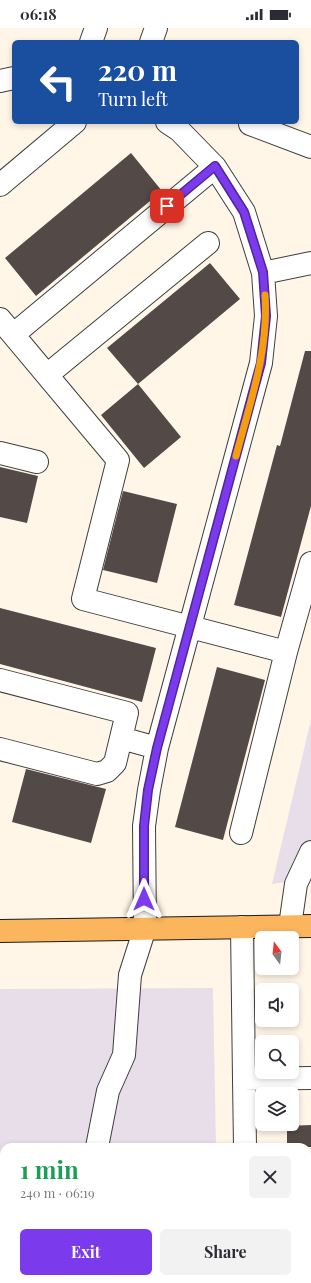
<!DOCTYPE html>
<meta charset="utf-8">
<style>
body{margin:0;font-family:"Playfair Display",serif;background:#f2f2f3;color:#2b2b33;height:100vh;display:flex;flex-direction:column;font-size:15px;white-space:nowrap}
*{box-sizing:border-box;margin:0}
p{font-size:13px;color:#7c7c81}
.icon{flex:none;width:22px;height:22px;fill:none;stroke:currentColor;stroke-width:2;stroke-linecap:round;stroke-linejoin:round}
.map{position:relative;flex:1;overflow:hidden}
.details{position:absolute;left:0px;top:1115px;width:311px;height:140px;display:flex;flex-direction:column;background:#fff;border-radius:12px 12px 0 0;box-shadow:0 2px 6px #0003}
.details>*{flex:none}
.top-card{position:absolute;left:12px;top:12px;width:287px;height:84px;border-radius:6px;box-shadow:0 2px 6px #0003;background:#1a4fa0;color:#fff;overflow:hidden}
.needle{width:26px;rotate:345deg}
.fabs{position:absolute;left:255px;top:903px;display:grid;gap:8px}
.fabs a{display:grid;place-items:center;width:44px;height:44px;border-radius:6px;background:#fff;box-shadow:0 2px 6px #0003;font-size:20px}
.pin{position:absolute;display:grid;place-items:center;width:34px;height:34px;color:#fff;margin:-17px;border-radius:8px;box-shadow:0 2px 6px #0006}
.me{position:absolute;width:44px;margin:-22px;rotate:0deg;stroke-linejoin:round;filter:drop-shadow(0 0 3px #0008)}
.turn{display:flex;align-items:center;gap:14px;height:84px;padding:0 20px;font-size:18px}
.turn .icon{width:52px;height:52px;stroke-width:2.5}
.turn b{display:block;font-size:28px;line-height:34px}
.round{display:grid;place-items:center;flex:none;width:42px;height:42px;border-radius:6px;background:#f2f2f3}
.headline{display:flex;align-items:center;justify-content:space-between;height:68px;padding:0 20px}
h1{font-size:24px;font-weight:700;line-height:30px;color:#1e9e55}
.button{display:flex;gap:8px;margin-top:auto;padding:8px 20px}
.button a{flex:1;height:46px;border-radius:6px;background:#7c3aed;color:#fff;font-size:16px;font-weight:700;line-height:46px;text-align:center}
.button a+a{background:#f2f2f3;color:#2b2b33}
.status{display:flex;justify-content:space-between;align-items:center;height:28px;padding:0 20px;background:#fff;direction:ltr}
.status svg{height:11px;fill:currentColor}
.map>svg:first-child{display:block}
.industrial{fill:#e7deea}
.building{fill:#534947}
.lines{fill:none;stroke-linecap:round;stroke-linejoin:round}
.minor-casing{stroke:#3e3e3e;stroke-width:24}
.major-casing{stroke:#1c1c1c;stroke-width:24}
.minor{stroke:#fff;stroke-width:22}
.major{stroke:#fab55d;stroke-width:22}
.route-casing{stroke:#51269a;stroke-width:10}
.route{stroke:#7c3aed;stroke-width:7}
.slow{stroke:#f59e0b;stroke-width:7}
</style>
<div class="status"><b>06:18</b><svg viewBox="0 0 49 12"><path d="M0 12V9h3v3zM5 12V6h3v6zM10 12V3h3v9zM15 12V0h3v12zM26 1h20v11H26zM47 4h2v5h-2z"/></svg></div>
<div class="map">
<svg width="311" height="1255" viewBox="0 0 311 1255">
<rect width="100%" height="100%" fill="#fff6e8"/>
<path class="industrial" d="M 311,692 L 311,850 L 272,856 Z
M 213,960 L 216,1119 L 4,1119 L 4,1251 L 219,1251 L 219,1255 L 0,1255 L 0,961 Z"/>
<path class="building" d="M 131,125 L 162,163 L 36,268 L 5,230 Z
M 210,235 L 240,271 L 138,356 L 107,320 Z
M 305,323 L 311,323 L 311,478 L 281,589 L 234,577 L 277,417 L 280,418 Z
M 138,356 L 181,409 L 144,440 L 101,387 Z
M 0,439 L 38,448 L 27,495 L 0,489 Z
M 123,463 L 177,476 L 157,555 L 103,542 Z
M 0,580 L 156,620 L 142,674 L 0,636 Z
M 217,639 L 265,652 L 223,812 L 175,799 Z
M 26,741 L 106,761 L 91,815 L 12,794 Z
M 311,1097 L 311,1119 L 287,1119 L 287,1098 Z"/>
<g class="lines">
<g class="minor-casing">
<path id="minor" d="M 91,14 L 96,0
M 151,14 L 156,0
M 0,53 L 14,50
M 250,96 L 311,119
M 0,157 L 75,94
M 263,245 L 311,235
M 0,291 L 118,432 L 83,571 L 286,624
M 14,306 L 215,139
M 47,347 L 208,215
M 0,425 L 37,434
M 0,652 L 127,685 L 115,735 L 107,743 L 97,746 L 0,721
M 121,710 L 157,720
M 241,805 L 286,624 L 311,535
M 290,898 L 296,856 L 311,824
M 242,899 L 244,1051 L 311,1050
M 244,1051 L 245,1119
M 97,1119 L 108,1063 L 124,1027 L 130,947 L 145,900 L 144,798 L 149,762 L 157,720 L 261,335 L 266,288 L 263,245 L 244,184 L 215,139 L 179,102 L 167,94
M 248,1251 L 248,1255
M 80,1255 L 80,1251"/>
</g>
<g class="major-casing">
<path id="major" d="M 0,903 L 311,898"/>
</g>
<use href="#minor" class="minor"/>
<use href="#major" class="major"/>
</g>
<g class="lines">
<g class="route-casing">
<path id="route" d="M 144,871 L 144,798 L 148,762 L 157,720 L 261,335 L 266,288 L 263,244 L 244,184 L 215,138 L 167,178"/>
</g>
<use href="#route" class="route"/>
<path class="slow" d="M 236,428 C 250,375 269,322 265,267"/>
</g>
</svg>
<div class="fabs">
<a><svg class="needle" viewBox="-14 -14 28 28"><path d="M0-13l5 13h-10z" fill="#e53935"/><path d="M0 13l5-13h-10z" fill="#7c7c81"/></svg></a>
<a><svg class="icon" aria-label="sound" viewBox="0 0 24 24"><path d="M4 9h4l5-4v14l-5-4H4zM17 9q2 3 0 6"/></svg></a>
<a><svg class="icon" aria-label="search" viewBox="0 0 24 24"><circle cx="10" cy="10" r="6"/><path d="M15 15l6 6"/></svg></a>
<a><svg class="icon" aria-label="layers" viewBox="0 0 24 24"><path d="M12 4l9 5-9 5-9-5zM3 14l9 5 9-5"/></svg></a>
</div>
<div class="pin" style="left:167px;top:178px;background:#d93025"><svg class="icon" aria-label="arrive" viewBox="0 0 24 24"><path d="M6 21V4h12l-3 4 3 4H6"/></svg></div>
<svg class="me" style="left:144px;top:871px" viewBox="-20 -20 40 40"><path d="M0-17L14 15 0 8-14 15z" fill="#7c3aed" stroke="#fff" stroke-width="4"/></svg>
<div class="top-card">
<div class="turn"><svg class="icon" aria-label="left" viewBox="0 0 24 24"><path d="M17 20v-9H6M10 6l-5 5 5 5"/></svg><div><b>220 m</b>Turn left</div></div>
</div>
<section class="details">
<div class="headline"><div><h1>1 min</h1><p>240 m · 06:19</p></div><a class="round"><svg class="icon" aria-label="close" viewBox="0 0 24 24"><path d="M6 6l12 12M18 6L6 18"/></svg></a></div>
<div class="button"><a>Exit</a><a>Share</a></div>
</section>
</div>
